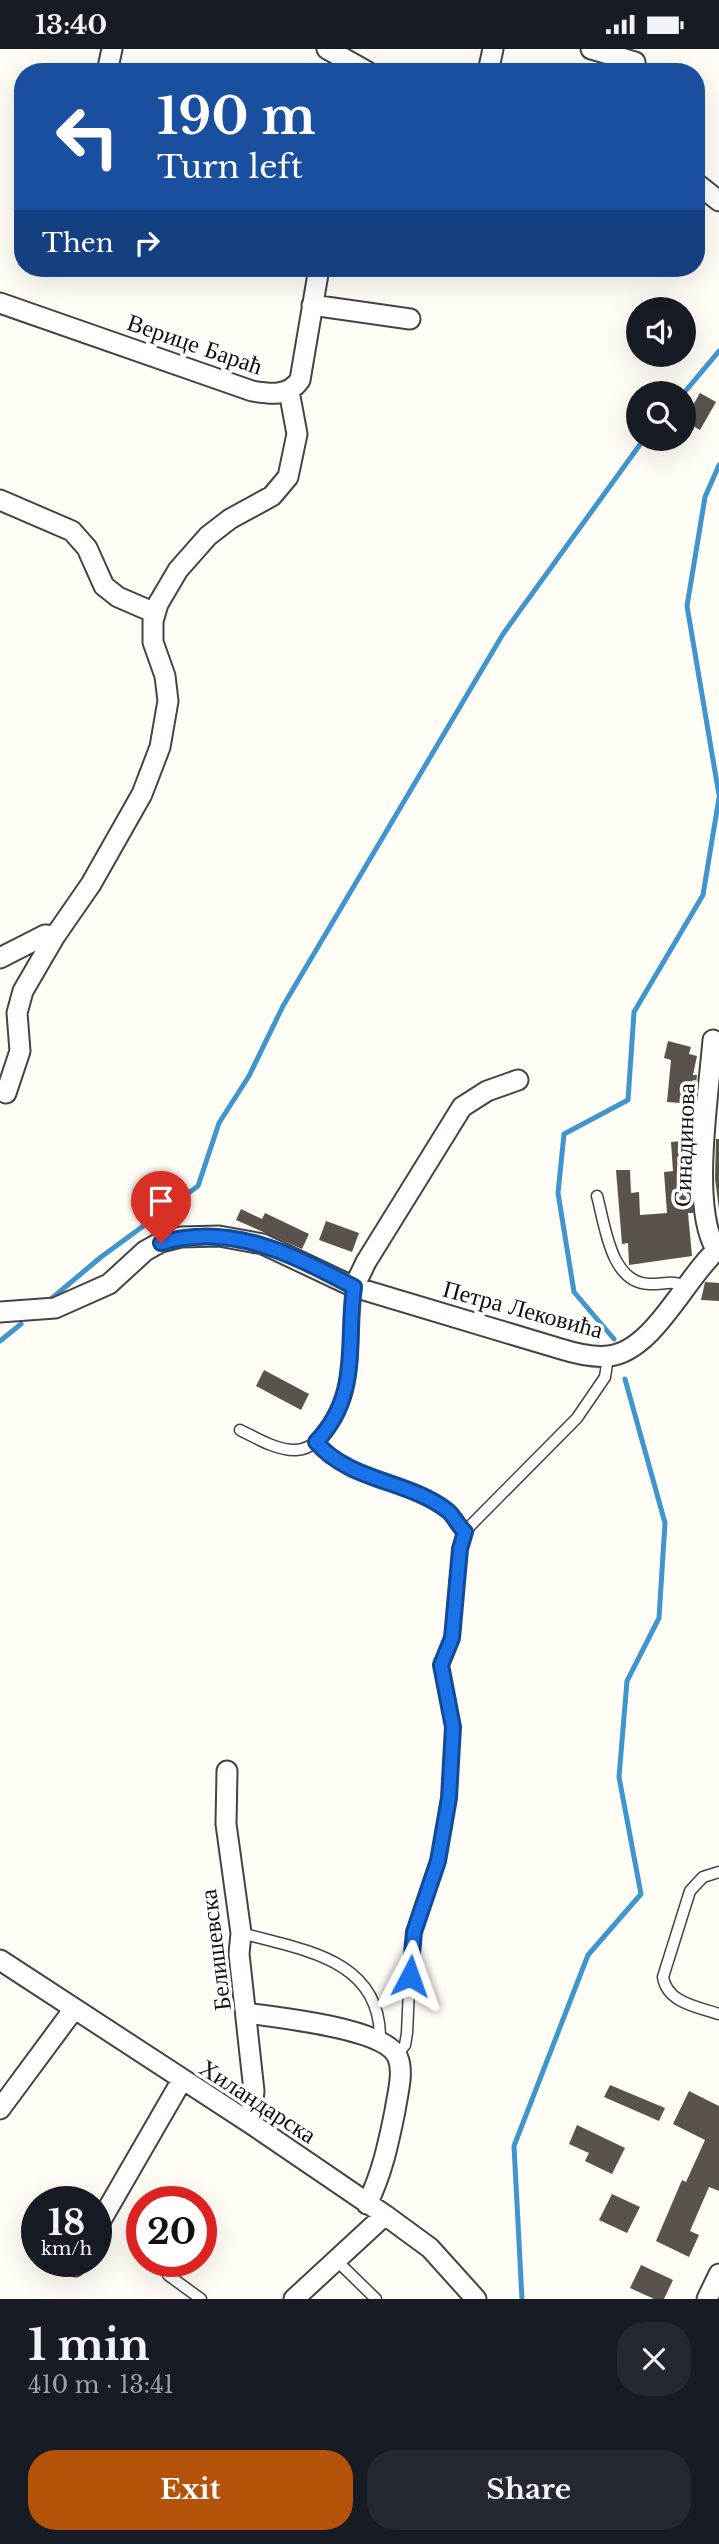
<!DOCTYPE html>
<meta charset="utf-8">
<style>
body{margin:0;font-family:"Libre Baskerville",serif;background:#242831;color:#f1f3f6;height:100vh;display:flex;flex-direction:column;font-size:26px;white-space:nowrap}
*{box-sizing:border-box;margin:0}
p{font-size:23px;color:#9ea1a6}
.icon{flex:none;width:38px;height:38px;fill:none;stroke:currentColor;stroke-width:2;stroke-linecap:round;stroke-linejoin:round}
.map{position:relative;height:2250px;overflow:hidden}
.panel{display:flex;flex-direction:column;background:#171b24;flex:1}
.panel>*{flex:none}
.guide{position:absolute;left:14px;top:14px;width:691px;height:214px;border-radius:28px;box-shadow:0 7px 28px #0002;background:#1a4fa0;color:#fff;overflow:hidden}
.tools{position:absolute;left:626px;top:248px;display:grid;gap:14px}
.tools a{display:grid;place-items:center;width:70px;height:70px;border-radius:50%;background:#171b24;box-shadow:0 7px 28px #0002;font-size:35px}
.speed{position:absolute;left:21px;top:2137px;display:flex;gap:14px;font-size:35px;font-weight:700;text-align:center}
.speed>*{display:grid;place-content:center;width:91px;height:91px;border-radius:50%;background:#171b24;box-shadow:0 7px 28px #0002;line-height:1}
.speed small{font-size:18px;font-weight:400}
.speed .limit{border:10px solid #d22;background:#fff;color:#111}
.pin{position:absolute;display:grid;place-items:center;width:60px;height:60px;color:#fff;margin:-72px -30px;border-radius:50% 50% 50% 0;rotate:-45deg;box-shadow:0 0 7px #0007}
.pin .icon{rotate:45deg}
.me{position:absolute;width:77px;margin:-38px;rotate:4deg;stroke-linejoin:round;filter:drop-shadow(0 0 5px #0008)}
.turn{display:flex;align-items:center;gap:24px;height:147px;padding:0 28px;font-size:32px}
.turn .icon{width:91px;height:91px;stroke-width:2.5}
.turn b{display:block;font-size:49px;line-height:60px}
.then{display:flex;align-items:center;height:66px;padding:0 28px;background:#0003;gap:14px;font-size:26px}
.round{display:grid;place-items:center;flex:none;width:74px;height:74px;border-radius:28px;background:#242831}
.summary{display:flex;align-items:center;justify-content:space-between;height:119px;padding:0 28px}
h1{font-size:42px;font-weight:700;line-height:52px}
.action{display:flex;gap:14px;margin-top:auto;padding:14px 28px}
.action a{flex:1;height:80px;border-radius:28px;background:#b45309;color:#fff;font-size:28px;font-weight:700;line-height:80px;text-align:center}
.action a+a{background:#242831;color:#f1f3f6}
.status{display:flex;justify-content:space-between;align-items:center;height:49px;padding:0 35px;background:#171b24;direction:ltr}
.status svg{height:19px;fill:currentColor}
.map>svg:first-child{display:block}
.lines{fill:none;stroke-linecap:round;stroke-linejoin:round}
.stream{stroke:#3f96cf;stroke-width:5}
.building{fill:#5a524d}
.lane-casing{stroke:#444;stroke-width:13}
.street-casing{stroke:#444;stroke-width:23}
.lane{stroke:#fff;stroke-width:10}
.street{stroke:#fff;stroke-width:19}
.route-casing{stroke:#114b97;stroke-width:18}
.route{stroke:#1a73e8;stroke-width:12}
.labels{text-anchor:middle;dominant-baseline:central;stroke-width:7;stroke-linejoin:round;paint-order:stroke}
.street-label{font-size:24px;fill:#111;stroke:#fff}
</style>
<div class="status"><b>13:40</b><svg viewBox="0 0 49 12"><path d="M0 12V9h3v3zM5 12V6h3v6zM10 12V3h3v9zM15 12V0h3v12zM26 1h20v11H26zM47 4h2v5h-2z"/></svg></div>
<div class="map">
<svg width="719" height="2250" viewBox="0 0 719 2250">
<rect width="100%" height="100%" fill="#fffdf5"/>
<g class="lines">
<path class="stream" d="M 683,345 L 719,302
M 719,416 L 705,448 L 687,557 L 719,746
M 51,1250 L 101,1208 L 198,1137 L 219,1074 L 249,1027 L 283,957 L 503,585 L 644,390
M 614,1290 L 574,1243 L 558,1144 L 564,1085 L 628,1051 L 634,963 L 703,846 L 719,749
M 0,1292 L 21,1275
M 522,2250 L 514,2097 L 588,1906 L 641,1845 L 619,1728 L 627,1632 L 659,1569 L 665,1474 L 625,1330"/>
</g>
<path class="building" d="M 700,344 L 716,353 L 700,381 L 684,372 Z
M 668,992 L 691,998 L 689,1005 L 697,1007 L 693,1026 L 697,1026 L 694,1055 L 667,1053 L 671,1011 L 664,1009 Z
M 716,1090 L 719,1090 L 719,1161 L 715,1129 Z
M 692,1091 L 693,1164 L 688,1164 L 692,1207 L 629,1216 L 628,1194 L 622,1195 L 616,1121 L 630,1121 L 631,1144 L 639,1143 L 640,1166 L 667,1164 L 664,1123 L 673,1122 L 671,1093 Z
M 241,1160 L 262,1170 L 265,1164 L 309,1185 L 302,1200 L 236,1171 Z
M 326,1172 L 359,1184 L 352,1203 L 319,1191 Z
M 705,1233 L 719,1234 L 719,1252 L 701,1251 Z
M 264,1321 L 309,1345 L 301,1361 L 256,1337 Z
M 610,2036 L 665,2059 L 659,2072 L 604,2048 Z
M 689,2042 L 719,2057 L 719,2142 L 709,2138 L 690,2182 L 699,2186 L 689,2208 L 656,2192 L 682,2131 L 686,2133 L 705,2091 L 673,2075 Z
M 577,2076 L 625,2099 L 612,2125 L 585,2112 L 589,2104 L 569,2095 Z
M 612,2145 L 640,2158 L 627,2184 L 599,2171 Z
M 641,2216 L 673,2231 L 664,2250 L 654,2250 L 630,2239 Z"/>
<g class="lines">
<g class="lane-casing">
<path id="lane" d="M 597,1147 C 605,1175 610,1234 649,1235 C 662,1236 674,1230 686,1238
M 240,1381 C 256,1389 278,1402 296,1401 C 329,1400 350,1336 352,1309 C 354,1285 351,1263 354,1238
M 316,1393 C 350,1433 409,1431 448,1462 C 455,1468 458,1477 465,1483
M 719,1823 L 703,1828 L 690,1842 L 663,1928 C 667,1954 698,1958 719,1965
M 241,1884 C 303,1901 381,1910 380,1990
M 397,2006 L 405,1996 L 407,1984 L 411,1897 L 438,1812 L 449,1749 L 453,1678 L 441,1616 L 452,1589 L 462,1491 L 470,1477 L 577,1369 L 605,1328 L 608,1308
M 336,2211 L 376,2250
M 168,2226 L 201,2250"/>
</g>
<g class="street-casing">
<path id="street" d="M 327,0 L 368,23
M 591,0 L 635,13
M 107,23 L 112,0
M 488,23 L 493,0
M 696,134 L 719,152
M 0,254 L 252,342 C 270,345 288,348 300,331 L 319,219
M 312,256 L 410,270
M 0,451 L 72,482 L 87,499 L 104,537 L 118,548 L 155,564
M 0,909 L 45,886 L 55,887
M 713,991 C 709,1043 690,1158 716,1200
M 6,1044 L 20,1002 L 17,964 L 23,942 L 55,887 L 91,835 L 142,745 L 160,698 L 168,652 L 165,627 L 153,593 L 153,572 L 158,555 L 178,521 L 208,487 L 230,470 L 272,447 L 288,428 L 297,385 L 289,342
M 354,1238 L 366,1213 L 462,1058 L 487,1042 L 518,1031
M 0,1263 L 55,1259 L 109,1235 L 145,1202 L 161,1193 L 181,1188 L 219,1187 L 263,1195 L 354,1238 L 561,1300 C 577,1305 593,1309 609,1307 C 654,1302 686,1227 719,1199
M 227,1722 L 226,1775 L 241,1884 L 239,1905 L 254,2042 L 250,2074
M 0,1911 L 250,2074 L 385,2166 L 430,2199 L 476,2250
M 247,1964 C 279,1969 387,1979 398,2009 C 404,2024 397,2047 395,2062 C 388,2096 382,2125 367,2155
M 0,2060 L 74,1960
M 96,2180 L 182,2031
M 75,2217 L 78,2212
M 294,2250 L 385,2166
M 707,2250 L 719,2225"/>
</g>
<use href="#lane" class="lane"/>
<use href="#street" class="street"/>
</g>
<g class="lines">
<g class="route-casing">
<path id="route" d="M 161,1194 C 232,1173 293,1206 354,1238 C 346,1295 361,1346 316,1393 C 350,1433 409,1431 448,1462 C 455,1468 458,1477 465,1483 L 460,1500 L 452,1589 L 441,1616 L 453,1678 L 449,1749 L 438,1812 L 414,1883 L 410,1927"/>
</g>
<use href="#route" class="route"/>
</g>
<g class="labels">
<g class="street-label">
<text transform="translate(195 295) rotate(19)">Верице Бараћ</text>
<text transform="translate(684 1096) rotate(-88)">Синадинова</text>
<text transform="translate(523 1260) rotate(15)">Петра Лековића</text>
<text transform="translate(215 1901) rotate(-97)">Белишевска</text>
<text transform="translate(258 2052) rotate(33)">Хиландарска</text>
</g>
</g>
</svg>
<div class="tools">
<a><svg class="icon" aria-label="sound" viewBox="0 0 24 24"><path d="M4 9h4l5-4v14l-5-4H4zM17 9q2 3 0 6"/></svg></a>
<a><svg class="icon" aria-label="search" viewBox="0 0 24 24"><circle cx="10" cy="10" r="6"/><path d="M15 15l6 6"/></svg></a>
</div>
<div class="speed"><div>18<small>km/h</small></div><div class="limit">20</div></div>
<div class="pin" style="left:161px;top:1194px;background:#d93025"><svg class="icon" aria-label="arrive" viewBox="0 0 24 24"><path d="M6 21V4h12l-3 4 3 4H6"/></svg></div>
<svg class="me" style="left:410px;top:1927px" viewBox="-20 -20 40 40"><path d="M0-17L14 15 0 8-14 15z" fill="#1a73e8" stroke="#fff" stroke-width="4"/></svg>
<div class="guide">
<div class="turn"><svg class="icon" aria-label="left" viewBox="0 0 24 24"><path d="M17 20v-9H6M10 6l-5 5 5 5"/></svg><div><b>190 m</b>Turn left</div></div>
<div class="then">Then<svg class="icon" aria-label="right" viewBox="0 0 24 24"><path d="M7 20v-9h11M14 6l5 5-5 5"/></svg></div>
</div>
</div>
<section class="panel">
<div class="summary"><div><h1>1 min</h1><p>410 m · 13:41</p></div><a class="round"><svg class="icon" aria-label="close" viewBox="0 0 24 24"><path d="M6 6l12 12M18 6L6 18"/></svg></a></div>
<div class="action"><a>Exit</a><a>Share</a></div>
</section>
